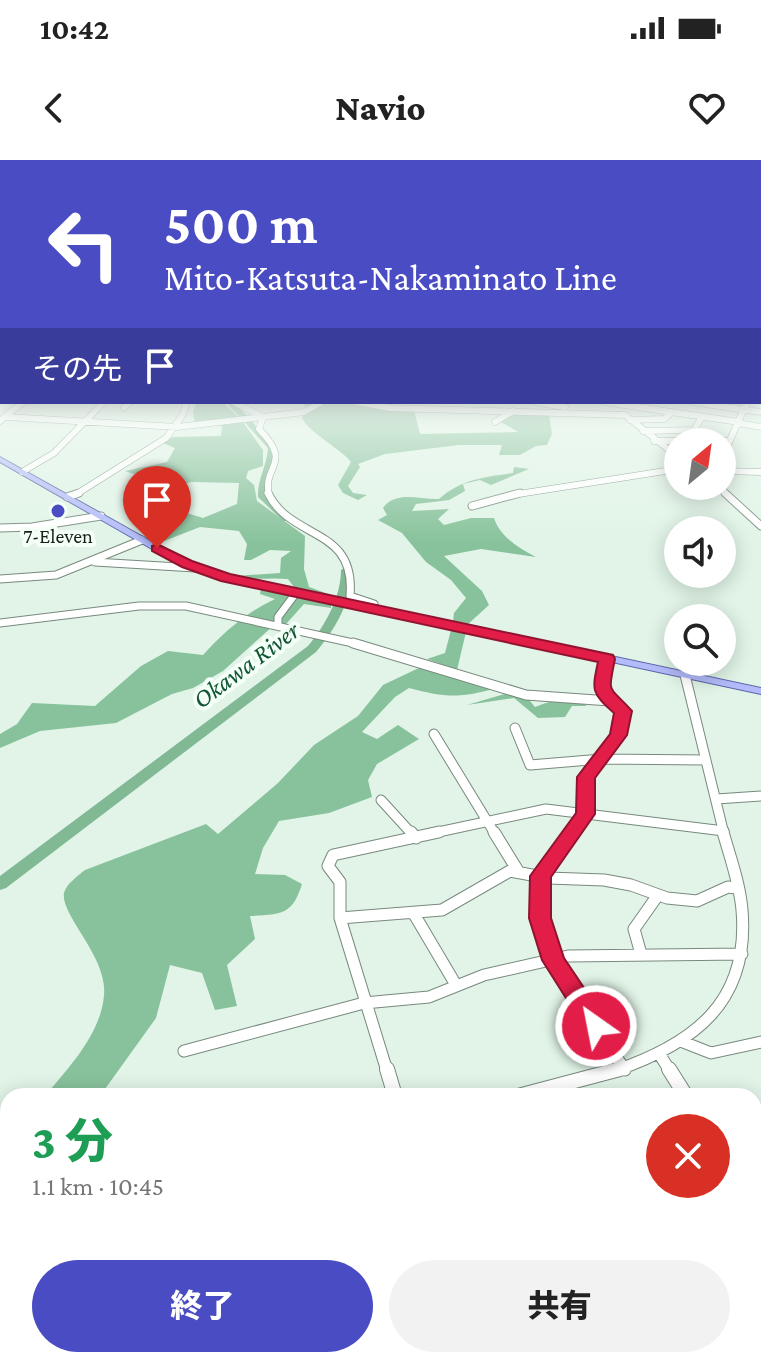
<!DOCTYPE html>
<html lang="ja">
<meta charset="utf-8">
<style>
body{margin:0;font-family:"Crimson Pro","Noto Sans JP",serif;background:#f2f2f2;color:#222;height:100vh;display:flex;flex-direction:column;font-size:30px;white-space:nowrap}
*{box-sizing:border-box;margin:0}
p{font-size:26px;color:#767676}
.icon{flex:none;width:44px;height:44px;fill:none;stroke:currentColor;stroke-width:2;stroke-linecap:round;stroke-linejoin:round}
.map{position:relative;flex:1;overflow:hidden}
.drawer{position:absolute;left:0px;top:928px;width:762px;height:280px;display:flex;flex-direction:column;background:#fff;border-radius:24px 24px 0 0;box-shadow:0 4px 20px #0003}
.drawer>*{flex:none}
.banner{position:absolute;left:0px;top:0px;width:762px;height:244px;box-shadow:0 4px 20px #0003;background:#494cc2;color:#fff;overflow:hidden}
.needle{width:52px;rotate:29deg}
.tools{position:absolute;left:664px;top:268px;display:grid;gap:16px}
.tools a{display:grid;place-items:center;width:72px;height:72px;border-radius:50%;background:#fff;box-shadow:0 4px 20px #0003;font-size:40px}
.pin{position:absolute;display:grid;place-items:center;width:68px;height:68px;color:#fff;margin:-82px -34px;border-radius:50% 50% 50% 0;rotate:-45deg;box-shadow:0 0 8px #0007}
.pin .icon{rotate:45deg}
.me{position:absolute;width:88px;margin:-44px;rotate:327deg;stroke-linejoin:round;filter:drop-shadow(0 0 6px #0008)}
.turn{display:flex;align-items:center;gap:28px;height:168px;padding:0 32px;font-size:36px}
.turn .icon{width:104px;height:104px;stroke-width:2.5}
.turn b{display:block;font-size:56px;line-height:68px}
.then{display:flex;align-items:center;height:76px;padding:0 32px;background:#0003;gap:16px;font-size:30px}
.round{display:grid;place-items:center;flex:none;width:84px;height:84px;border-radius:42px;background:#f2f2f2}
.summary{display:flex;align-items:center;justify-content:space-between;height:136px;padding:0 32px}
h1{font-size:48px;font-weight:800;line-height:60px;color:#1e9e55}
.action{display:flex;gap:16px;margin-top:auto;padding:16px 32px}
.action a{flex:1;height:92px;border-radius:48px;background:#494cc2;color:#fff;font-size:32px;font-weight:800;line-height:92px;text-align:center}
.action a+a{background:#f2f2f2;color:#222}
.status{display:flex;justify-content:space-between;align-items:center;height:56px;padding:0 40px;background:#fff;direction:ltr}
.status svg{height:22px;fill:currentColor}
header{display:flex;justify-content:space-between;align-items:center;height:104px;padding:0 32px;background:#fff;font-size:36px;font-weight:800}
.map>svg:first-child{display:block}
.forest{fill:#88c29c}
.lines{fill:none;stroke-linecap:round;stroke-linejoin:round}
.river{fill:#80b993;fill-rule:evenodd}
.minor-far4-casing{stroke:#78897d;stroke-width:7}
.minor-far3-casing{stroke:#78897d;stroke-width:9}
.minor-far2-casing{stroke:#78897d;stroke-width:11}
.minor-far1-casing{stroke:#78897d;stroke-width:13}
.minor-casing{stroke:#78897d;stroke-width:16}
.major-casing{stroke:#5b66a9;stroke-width:2}
.minor-far4{stroke:#fff;stroke-width:6}
.minor-far3{stroke:#fff;stroke-width:7}
.minor-far2{stroke:#fff;stroke-width:9}
.minor-far1{stroke:#fff;stroke-width:11}
.minor{stroke:#fff;stroke-width:14}
.major{fill:#b3bbfa;fill-rule:evenodd}
.route{fill:#e11d48;stroke:#92132f;stroke-width:2}
.poi-dot{fill:#494cc2;stroke:#f4fff7;stroke-width:3}
.labels{text-anchor:middle;dominant-baseline:central;stroke-width:8;stroke-linejoin:round;paint-order:stroke}
.far-poi-label{font-size:20px;fill:#171e19;stroke:#f4fff7}
.water-label{font-size:26px;font-style:italic;fill:#135632;stroke:#f4fff7}
</style>
<div class="status"><b>10:42</b><svg viewBox="0 0 49 12"><path d="M0 12V9h3v3zM5 12V6h3v6zM10 12V3h3v9zM15 12V0h3v12zM26 1h20v11H26zM47 4h2v5h-2z"/></svg></div>
<header><svg class="icon" aria-label="back" viewBox="0 0 24 24"><path d="M15 5l-7 7 7 7"/></svg>Navio<svg class="icon" aria-label="heart" viewBox="0 0 24 24"><path d="M12 20l-8-8c-3-5 5-10 8-4 3-6 11-1 8 4z"/></svg></header>
<div class="map">
<svg width="761" height="1208" viewBox="0 0 761 1208">
<rect width="100%" height="100%" fill="#e1f4e7"/>
<path class="forest" d="M 197,242 L 222,242 L 240,258 L 263,290 L 263,306 L 248,311 L 246,318 L 254,325 L 257,341 L 305,376 L 304,409 L 309,427 L 334,436 L 297,431 L 288,419 C 269,417 252,421 234,416 L 280,413 L 281,398 L 291,391 L 270,390 L 251,400 L 244,400 L 247,384 L 239,371 L 200,367 L 159,383 L 160,366 L 187,353 L 203,358 L 237,344 L 239,323 L 191,322 L 173,328 L 125,311 L 167,302 L 175,288 L 163,283 L 173,277 L 221,276 L 222,266 L 195,263 L 193,252 Z
M 299,242 L 373,242 L 414,250 L 420,274 L 518,272 L 501,262 L 513,255 L 549,255 L 552,274 L 547,285 L 536,286 L 520,295 L 499,295 L 502,285 L 459,285 L 385,294 L 358,304 L 360,307 L 348,326 L 353,333 L 367,335 L 358,340 L 343,333 L 338,325 L 351,302 C 340,288 306,271 302,257 L 307,247 Z
M 514,307 L 529,309 L 491,325 L 480,320 L 463,324 L 465,331 L 449,340 L 416,344 L 412,351 L 449,349 L 438,359 L 444,365 L 471,358 L 494,358 C 500,377 520,389 536,397 L 481,389 L 444,396 L 482,431 L 489,445 L 467,465 L 453,461 L 454,453 L 466,438 L 451,420 L 426,402 L 402,373 L 378,360 L 387,355 L 383,348 C 396,330 420,340 439,339 C 461,319 485,317 513,313 Z
M 261,429 L 331,444 L 331,448 L 304,444 L 286,464 L 273,466 L 223,511 L 193,528 L 172,534 L 116,563 L 40,571 L 0,588 L 0,574 L 17,564 L 32,543 L 95,546 L 141,506 L 168,491 L 203,495 C 224,472 247,452 275,439 L 260,434 Z
M 451,470 L 466,472 L 457,510 L 427,499 L 445,493 Z
M 423,506 L 497,528 C 461,538 446,538 409,528 L 395,537 L 362,572 L 377,579 L 398,565 L 419,579 L 377,604 L 368,620 L 372,637 L 329,653 L 279,661 L 263,688 L 255,714 L 285,715 L 302,724 C 292,756 281,754 250,756 L 255,779 L 227,805 L 237,846 L 215,850 L 202,813 L 170,805 L 156,858 L 100,936 L 45,936 C 69,907 101,874 104,835 C 108,797 60,755 64,733 C 66,724 78,716 85,710 L 206,664 L 218,674 L 278,623 L 314,585 L 358,556 L 383,525 Z
M 508,533 L 526,536 L 535,547 C 554,540 569,535 587,546 L 572,546 L 565,557 L 538,558 L 514,538 L 467,545 Z
M 760,1159 L 761,1208 L 611,1208 L 614,1200 L 754,1200 L 754,1160 Z"/>
<g class="lines">
<path class="river" d="M 226,242 L 234,242 L 276,288 C 277,305 267,319 268,336 L 291,357 L 291,361 L 283,361 L 258,337 C 257,320 267,306 268,288 Z
M 346,407 L 351,410 C 353,439 335,470 316,492 L 6,728 L 0,730 L 0,716 L 308,486 C 325,466 341,437 341,410 Z"/>
<g class="minor-far4-casing">
<path id="minor-far4" d="M 234,242 L 263,257
M 357,242 L 390,248 L 625,255 L 678,297
M 534,242 L 565,247
M 604,242 L 739,262
M 692,242 L 761,252
M 124,248 L 130,242
M 7,257 L 177,267 L 304,252 L 322,242
M 263,257 L 259,269 C 294,305 262,304 269,335
M 630,260 L 664,259 L 672,252
M 0,261 L 23,242
M 495,262 L 513,251
M 738,263 L 761,267
M 643,271 L 694,270 L 702,257
M 654,281 L 730,281
M 722,298 L 747,242
M 722,311 L 761,312
M 22,312 L 54,293 L 104,242
M 718,326 L 727,335
M 75,335 L 166,278 L 182,256 L 187,242
M 512,335 L 678,309"/>
</g>
<g class="minor-far3-casing">
<path id="minor-far3" d="M 268,333 C 291,381 356,366 350,436 L 374,444 L 370,449
M 725,333 L 761,366
M 67,337 L 79,333
M 472,346 L 520,333
M 0,368 L 32,367 L 101,356
M 95,402 L 195,408
M 0,419 L 56,415 L 142,380
M 0,463 L 139,446 L 186,446 L 362,485
M 278,465 L 278,457 L 296,433"/>
</g>
<g class="minor-far2-casing">
<path id="minor-far2" d="M 353,483 L 526,535 L 610,541
M 685,515 L 724,674
M 515,568 L 530,605 L 602,599 L 706,600
M 434,574 L 495,674
M 716,639 L 761,636
M 381,640 L 412,674
M 429,674 L 546,649 L 724,671
M 570,674 L 585,654 L 584,623 L 613,584 L 624,556 L 623,551 L 602,531 L 607,499"/>
</g>
<g class="minor-far1-casing">
<path id="minor-far1" d="M 411,672 L 416,678
M 494,672 L 518,711
M 572,672 C 563,685 544,703 540,717 C 525,780 593,861 625,910
M 414,754 L 456,825
M 340,758 L 340,722 L 328,706 L 333,695 L 439,672
M 641,794 L 634,769 L 658,735
M 683,882 L 711,893 L 761,882
M 184,891 L 364,843 L 429,837 L 484,815 L 568,796 L 742,794
M 660,895 L 670,911
M 387,911 L 340,758 L 442,750 L 510,711 L 548,718 L 604,720 L 631,725 L 667,738 L 697,741 L 728,727 L 736,728
M 614,911 C 694,884 750,842 742,750 C 740,724 730,697 723,672"/>
</g>
<g class="minor-casing">
<path id="minor" d="M 387,909 L 395,936
M 669,909 L 686,936
M 518,936 L 620,909
M 754,1018 L 761,1026
M 0,1048 L 8,1042
M 754,1140 L 761,1139
M 455,1200 L 456,1208"/>
</g>
<g class="major-casing">
<path id="major" d="M 0,297 L 172,393 L 217,412 L 761,528 L 761,534 L 211,416 L 166,397 L 0,302 Z"/>
</g>
<use href="#minor-far4" class="minor-far4"/>
<use href="#minor-far3" class="minor-far3"/>
<use href="#minor-far2" class="minor-far2"/>
<use href="#minor-far1" class="minor-far1"/>
<use href="#minor" class="minor"/>
<use href="#major" class="major"/>
</g>
<linearGradient id="sky" x2="0" y2="1"><stop stop-color="#7eb6c6"/><stop offset="0.56" stop-color="#f2faf4"/><stop offset="1" stop-color="#f2faf4" stop-opacity="0"/></linearGradient>
<rect width="761" height="383" fill="url(#sky)"/>
<path class="route" d="M 157,384 L 192,401 L 230,414 L 613,495 L 615,499 C 607,536 609,525 632,551 L 627,575 L 595,618 L 595,654 L 551,717 L 551,758 L 564,798 L 605,859 L 608,866 L 605,873 L 596,876 L 588,873 L 542,800 L 529,758 L 530,716 L 576,653 L 577,617 L 610,574 L 614,553 C 591,533 592,530 598,502 L 221,421 L 182,407 L 152,391 L 152,386 Z"/>
<circle class="poi-dot" cx="58" cy="351" r="8"/>
<g class="labels">
<g class="far-poi-label">
<text x="58" y="376">7-Eleven</text>
</g>
<g class="water-label">
<text transform="translate(246 505) rotate(-37)">Okawa River</text>
</g>
</g>
</svg>
<div class="tools">
<a><svg class="needle" viewBox="-14 -14 28 28"><path d="M0-13l5 13h-10z" fill="#e53935"/><path d="M0 13l5-13h-10z" fill="#767676"/></svg></a>
<a><svg class="icon" aria-label="sound" viewBox="0 0 24 24"><path d="M4 9h4l5-4v14l-5-4H4zM17 9q2 3 0 6"/></svg></a>
<a><svg class="icon" aria-label="search" viewBox="0 0 24 24"><circle cx="10" cy="10" r="6"/><path d="M15 15l6 6"/></svg></a>
</div>
<div class="pin" style="left:157px;top:388px;background:#d93025"><svg class="icon" aria-label="arrive" viewBox="0 0 24 24"><path d="M6 21V4h12l-3 4 3 4H6"/></svg></div>
<svg class="me" style="left:596px;top:866px" viewBox="-20 -20 40 40"><circle r="17" fill="#e11d48" stroke="#fff" stroke-width="3"/><path d="M0-11L8 9 0 5-8 9z" fill="#fff"/></svg>
<div class="banner">
<div class="turn"><svg class="icon" aria-label="left" viewBox="0 0 24 24"><path d="M17 20v-9H6M10 6l-5 5 5 5"/></svg><div><b>500 m</b>Mito-Katsuta-Nakaminato Line</div></div>
<div class="then">その先<svg class="icon" aria-label="arrive" viewBox="0 0 24 24"><path d="M6 21V4h12l-3 4 3 4H6"/></svg></div>
</div>
<section class="drawer">
<div class="summary"><div><h1>3 分</h1><p>1.1 km · 10:45</p></div><a class="round" style="background:#d93025;color:#fff"><svg class="icon" aria-label="close" viewBox="0 0 24 24"><path d="M6 6l12 12M18 6L6 18"/></svg></a></div>
<div class="action"><a>終了</a><a>共有</a></div>
</section>
</div>
